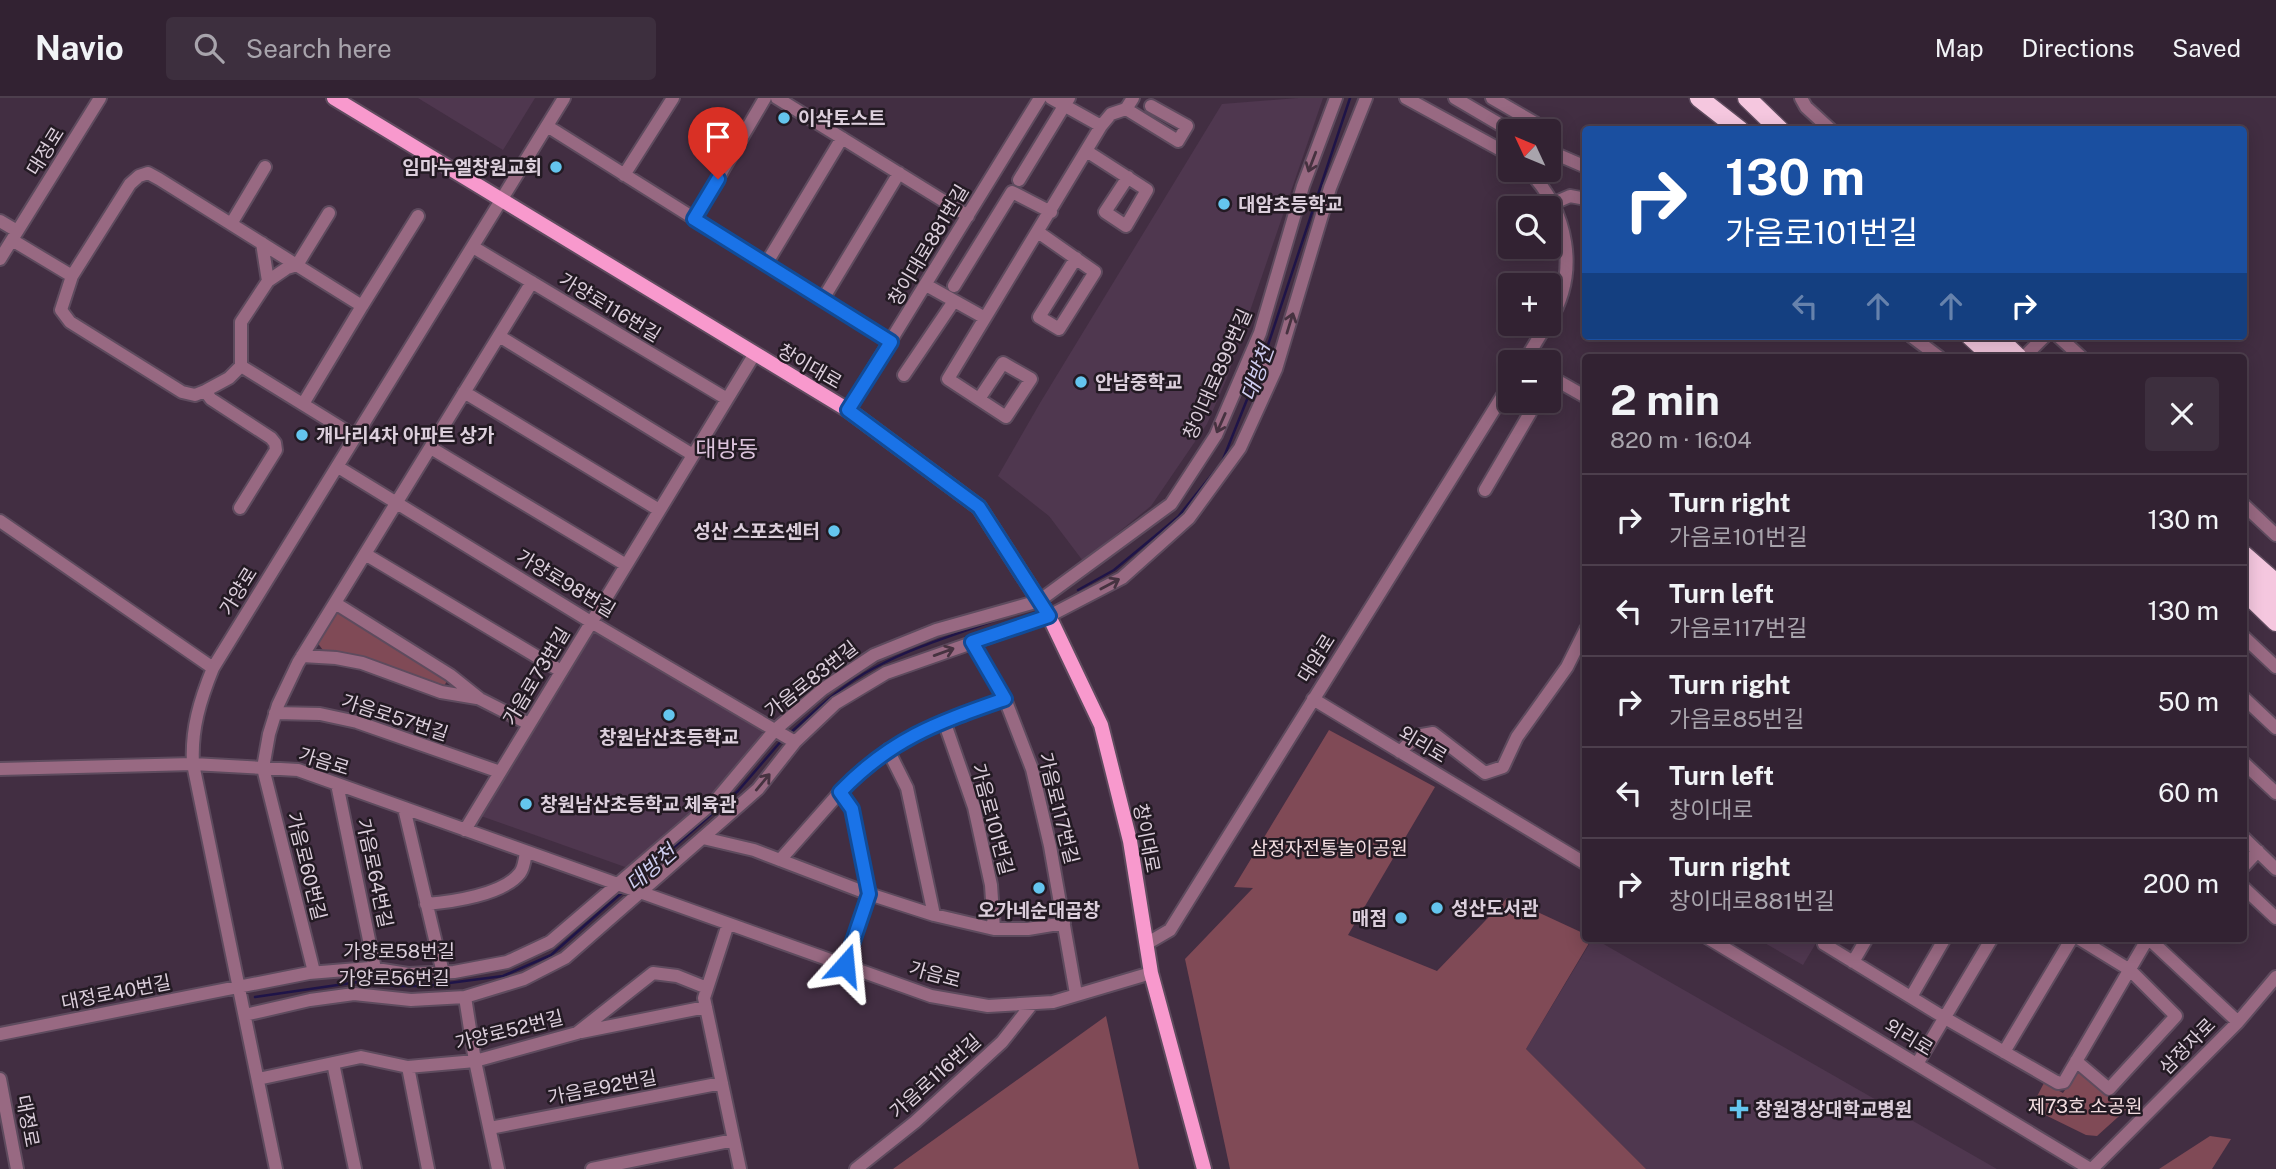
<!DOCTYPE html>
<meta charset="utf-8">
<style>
body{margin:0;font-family:"Public Sans","Noto Sans KR",sans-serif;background:#3d2f3e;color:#f1f3f6;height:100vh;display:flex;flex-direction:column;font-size:26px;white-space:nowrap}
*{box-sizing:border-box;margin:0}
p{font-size:23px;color:#a8a4ac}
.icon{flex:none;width:38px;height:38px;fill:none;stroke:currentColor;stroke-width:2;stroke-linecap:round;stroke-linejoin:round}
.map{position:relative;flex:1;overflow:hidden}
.panel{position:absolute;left:1582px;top:256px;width:665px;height:588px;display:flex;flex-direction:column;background:#322232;border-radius:7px;box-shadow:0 4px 18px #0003,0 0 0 2px #4d3f4d}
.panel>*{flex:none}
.banner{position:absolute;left:1582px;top:28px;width:665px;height:214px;border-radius:7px;box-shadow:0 4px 18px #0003,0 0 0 2px #4d3f4d;background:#1a4fa0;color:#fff;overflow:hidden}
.needle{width:46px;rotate:314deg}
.fabs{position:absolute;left:1498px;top:21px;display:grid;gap:14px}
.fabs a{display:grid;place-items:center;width:63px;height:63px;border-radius:7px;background:#322232;box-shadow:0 4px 18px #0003,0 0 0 2px #4d3f4d;font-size:35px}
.pin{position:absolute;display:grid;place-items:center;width:60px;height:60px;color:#fff;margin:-72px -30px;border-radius:50% 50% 50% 0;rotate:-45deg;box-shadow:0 0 7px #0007}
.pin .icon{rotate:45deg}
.me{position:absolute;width:77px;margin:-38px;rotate:18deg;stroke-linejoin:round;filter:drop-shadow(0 0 5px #0008)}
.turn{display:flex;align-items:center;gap:24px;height:147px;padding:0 28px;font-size:32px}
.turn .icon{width:91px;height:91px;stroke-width:2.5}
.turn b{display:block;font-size:49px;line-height:60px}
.lanes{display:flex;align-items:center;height:66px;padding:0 28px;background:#0003;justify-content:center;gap:35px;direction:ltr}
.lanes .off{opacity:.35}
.round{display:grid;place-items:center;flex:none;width:74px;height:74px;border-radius:7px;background:#3d2f3e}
.overview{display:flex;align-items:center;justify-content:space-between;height:119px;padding:0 28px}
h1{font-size:42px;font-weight:700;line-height:52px}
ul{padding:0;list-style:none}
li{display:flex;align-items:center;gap:21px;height:91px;padding:0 28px;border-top:2px solid #4d3f4d}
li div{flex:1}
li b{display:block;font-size:26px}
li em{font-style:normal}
header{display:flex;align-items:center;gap:42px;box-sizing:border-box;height:98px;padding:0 35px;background:#322232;border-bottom:2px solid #4d3f4d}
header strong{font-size:33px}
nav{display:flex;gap:38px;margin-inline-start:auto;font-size:24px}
.search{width:490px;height:63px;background:#3d2f3e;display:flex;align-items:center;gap:18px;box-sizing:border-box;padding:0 24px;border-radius:7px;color:#a8a4ac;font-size:26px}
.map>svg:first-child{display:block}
.built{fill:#4f374f}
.green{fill:#804a56}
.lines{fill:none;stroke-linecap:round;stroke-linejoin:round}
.stream{stroke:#1f1448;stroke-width:2.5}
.minor-casing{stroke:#5e4b5e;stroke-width:16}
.major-casing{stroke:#5e4b5e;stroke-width:18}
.highway-casing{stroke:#5e4b5e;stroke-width:21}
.minor{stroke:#986982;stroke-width:12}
.major{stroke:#f899cd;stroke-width:14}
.highway{stroke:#f5c7df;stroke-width:18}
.oneway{stroke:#463240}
.route-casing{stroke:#114b97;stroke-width:18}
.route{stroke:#1a73e8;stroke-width:12}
.poi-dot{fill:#64c5ee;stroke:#231a23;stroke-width:2.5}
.labels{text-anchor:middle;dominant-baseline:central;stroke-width:5;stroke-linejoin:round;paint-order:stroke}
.poi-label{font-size:19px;font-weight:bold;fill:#dccfdc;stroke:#231a23;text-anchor:start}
.street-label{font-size:19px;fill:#dccfdc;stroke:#231a23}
.park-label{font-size:19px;fill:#f4dee1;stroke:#231a23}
.water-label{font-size:21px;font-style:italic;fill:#cecdf0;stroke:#231a23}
.quarter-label{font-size:23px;fill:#dcc3dc;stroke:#231a23}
</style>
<header>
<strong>Navio</strong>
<div class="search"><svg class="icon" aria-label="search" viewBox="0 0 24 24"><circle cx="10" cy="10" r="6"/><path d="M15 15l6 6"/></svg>Search here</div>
<nav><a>Map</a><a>Directions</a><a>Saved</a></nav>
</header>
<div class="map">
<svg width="2276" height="1071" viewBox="0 0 2276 1071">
<rect width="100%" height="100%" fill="#422e42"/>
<path class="built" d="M 418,0 L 535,0 L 503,52 Z
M 1298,0 L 1323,0 L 1227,280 L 1207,326 L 1151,408 L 1083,463 L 1049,418 L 998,378 L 1040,305 L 1222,6 Z
M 593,529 L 766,632 L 710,700 L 628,770 L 481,718 Z
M 1593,840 L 1997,1071 L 1646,1071 L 1526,951 Z
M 1756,840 L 1819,840 L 1803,867 Z"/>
<path class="green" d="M 335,505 L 450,577 L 441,594 L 328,559 L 314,540 Z
M 1329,632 L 1435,689 L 1348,837 L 1437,873 L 1507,800 L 1585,836 L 1586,840 L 1592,840 L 1526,951 L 1646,1071 L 1230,1071 L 1185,861 L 1253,790 L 1234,789 Z
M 1106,918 L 1139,1071 L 893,1071 Z
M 2079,971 L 2128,1010 L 2097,1038 L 2086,1037 L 2031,1010 L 2044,985 L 2063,995 Z
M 2210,1038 L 2231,1041 L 2212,1071 L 2159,1071 Z"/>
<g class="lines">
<path class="stream" d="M 1264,259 L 1350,0
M 1078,492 L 1114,472 L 1178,419 L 1222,364 L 1260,269
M 789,636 C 815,613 843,586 874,570 C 913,549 957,536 999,521
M 633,785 L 738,693 L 782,642
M 255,899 L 365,883 L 394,888 L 426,888 L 503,878 L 551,857 L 625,792"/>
<g class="minor-casing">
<path id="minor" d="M 777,0 L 968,118
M 1051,0 L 1101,28
M 1406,0 L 1510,57
M 1455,0 L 1511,33
M 1492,0 L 1535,25 L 1534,33
M 1801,0 L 1806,9 L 1831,32
M 1126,11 L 1178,43 L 1187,28 L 1151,8
M 547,28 L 891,244
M 1549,53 L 1586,69
M 1088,54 L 1147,92 L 1126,128 L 1105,114 L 1128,79
M 1528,72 C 1568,113 1580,174 1549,224
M 624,77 L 673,0
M 1019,82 L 1069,0
M 1554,105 L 1570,98 L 1586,101
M 694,121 L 765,0
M 0,123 L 17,133
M 231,126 L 265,69
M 1038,134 L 1095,174 L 1059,231 L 1039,219 L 1076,160
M 12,142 L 72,178 L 61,212 L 70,224 L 182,294 L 195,297 L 205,293 L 229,280 L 241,268 L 241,224 L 268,183 L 287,170 L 297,167 L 329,115
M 262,145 L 268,183
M 473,149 L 727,301
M 0,161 L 100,0
M 766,166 L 842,40
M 72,178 L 130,86 L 139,78 L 148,75 L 159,81 L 362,208 L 303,306
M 926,187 L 985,220 L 948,281 L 1006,319 L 1031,281 L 1003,265 L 979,301
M 954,188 L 1012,94 L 1051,114
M 823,201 L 899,75
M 362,208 L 418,118
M 985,220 L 1101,28 L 1111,16 L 1126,11 L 1133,0
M 499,238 L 693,357
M 1911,238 L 1939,259
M 2058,238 L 2081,259
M 1250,259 L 1276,271
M 2024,259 L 2045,238
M 1524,264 L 1547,226
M 241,268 L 356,339
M 904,277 L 954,203
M 1549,278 L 1586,299
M 205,293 L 211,301 L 271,340 L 275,345 L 276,352 L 240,410
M 464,294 L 659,412
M 848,312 L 1040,0
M 431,350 L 626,467
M 338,369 L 591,524 L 795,644
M 1485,392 L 1530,315
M 2244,407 L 2276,437
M 0,423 L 213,570
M 365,456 L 561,573
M 335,505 L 450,577 L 480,601 L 529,626
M 2244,539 L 2276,569
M 972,544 L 1005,601 L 1032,671 L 1050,748 L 1076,896
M 302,558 L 336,560 L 362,565 L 441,594 L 477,600
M 2244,600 L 2276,630
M 1313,601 L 1586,766
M 275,615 L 320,616 L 357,624 L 500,674
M 944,623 L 974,709 L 991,787 L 994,831
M 888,652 L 907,690 L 934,817
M 1400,654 L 1416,638 L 1433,635 L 1485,675 L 1503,669 L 1517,639 L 1567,569 L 1586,531
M 2244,665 L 2276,695
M 0,671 L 193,666 L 298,672 L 931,898 L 988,908 L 1053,904 L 1151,875
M 337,686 L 375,871
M 404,710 L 443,875
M 465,732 L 754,257
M 703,740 L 754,752 L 869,796 L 934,817 L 994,831 L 1028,831 L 1064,825
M 2244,740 L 2276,771
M 780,762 L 840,694
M 2244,768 L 2258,753
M 2244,790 L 2276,820
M 426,806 C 451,804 503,797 520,775 C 524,770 525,760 526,754
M 728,826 L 704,900 L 740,1071
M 1708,840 L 2090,1071
M 2148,840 L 2238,924
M 1146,846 L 1170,832 L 1510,286
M 1824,846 L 1945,920 L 2058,985 L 2064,984 L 2148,840
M 1853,864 L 1867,840
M 845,867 L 869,796 L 852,711 L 840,694 C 892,640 937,625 1005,601
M 314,874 L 263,670 L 269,636 L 278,607 L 298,565 L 532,184
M 465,899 L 475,963 L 498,1071
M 1911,899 L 1945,840
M 245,917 L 310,902 L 354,896 L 411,902 L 465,899 L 524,881 L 565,860 L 724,721 L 758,691 L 795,644 L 836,605 L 886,575 L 1049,518 L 1122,480 L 1189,420 L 1240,350 L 1276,271 L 1330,90 L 1366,0
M 581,934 L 706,909
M 0,936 L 309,875 L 370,870 L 408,876 L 454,874 L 507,864 L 550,844 L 716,702 L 775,632 L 823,591 L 874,557 L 936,532 L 1039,503 L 1171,406 L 1216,337 L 1260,235 L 1303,88 L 1336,0
M 2004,954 L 2072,840
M 2076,963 L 2109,991 L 2176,918 L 2130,872 L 2078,840
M 333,965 L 355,1071
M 1917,966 L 1992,840
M 408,969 L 428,1071
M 0,981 L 17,1071
M 258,981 L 361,959 L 408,969 L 475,963 L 577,935 L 653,875 L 677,878 L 707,890
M 490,1030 L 722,985
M 276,1071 L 193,666 C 191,631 200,602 213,570 L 564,0
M 592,1071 L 734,1042
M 856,1071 L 915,1024 L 1002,944 L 1032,906
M 2092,1071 L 2238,924 L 2276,879"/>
</g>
<g class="major-casing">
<path id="major" d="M 334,0 L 848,312 L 979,409 L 1049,518 L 1101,627 L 1130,743 L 1151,875 L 1204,1071"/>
</g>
<g class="highway-casing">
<path id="highway" d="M 1699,0 L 1740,32
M 1747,0 L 1780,32
M 1970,238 L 1993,259
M 1996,238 L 2018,259
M 2244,457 L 2276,485
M 2244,475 L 2276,505
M 2244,493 L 2276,524"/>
</g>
<use href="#minor" class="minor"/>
<use href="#major" class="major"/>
<use href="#highway" class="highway"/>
</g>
<defs><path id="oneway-shaft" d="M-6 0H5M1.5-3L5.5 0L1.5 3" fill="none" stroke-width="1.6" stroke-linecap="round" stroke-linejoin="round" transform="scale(1.75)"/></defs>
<g class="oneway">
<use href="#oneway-shaft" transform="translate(1312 64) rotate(111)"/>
<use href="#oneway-shaft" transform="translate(1290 225) rotate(-73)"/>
<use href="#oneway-shaft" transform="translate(1221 325) rotate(114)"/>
<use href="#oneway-shaft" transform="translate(1110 486) rotate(-28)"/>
<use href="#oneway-shaft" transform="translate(944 554) rotate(-20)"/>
<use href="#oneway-shaft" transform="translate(763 684) rotate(-50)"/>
</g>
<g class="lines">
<g class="route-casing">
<path id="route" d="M 718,81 L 694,121 L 891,244 L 848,312 L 979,409 L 1049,518 L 972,544 L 1005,601 C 937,625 892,640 840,694 L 852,711 L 869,796 L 845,867"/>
</g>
<use href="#route" class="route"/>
</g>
<g class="poi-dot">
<circle cx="784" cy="20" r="7"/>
<circle cx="556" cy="69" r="7"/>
<circle cx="1224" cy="106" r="7"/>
<circle cx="1081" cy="284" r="7"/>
<circle cx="302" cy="337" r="7"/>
<circle cx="834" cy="433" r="7"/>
<circle cx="669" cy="617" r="7"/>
<circle cx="526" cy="706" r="7"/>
<circle cx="1039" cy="790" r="7"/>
<circle cx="1437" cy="810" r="7"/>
<circle cx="1401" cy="820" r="7"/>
<path d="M1735.5 1000.5h7v7h7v7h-7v7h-7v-7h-7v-7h7z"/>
</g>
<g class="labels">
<g class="poi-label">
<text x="798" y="20">이삭토스트</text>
<text x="542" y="69" text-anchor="end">임마누엘창원교회</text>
<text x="1238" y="106">대암초등학교</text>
<text x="1095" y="284">안남중학교</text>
<text x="316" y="337">개나리4차 아파트 상가</text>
<text x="820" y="433" text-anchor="end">성산 스포츠센터</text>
<text x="669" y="639" text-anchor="middle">창원남산초등학교</text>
<text x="540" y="706">창원남산초등학교 체육관</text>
<text x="1451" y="810">성산도서관</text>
<text x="1039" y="812" text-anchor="middle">오가네순대곱창</text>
<text x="1387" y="820" text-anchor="end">매점</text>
<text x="1755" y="1011">창원경상대학교병원</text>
</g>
<g class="street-label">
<text transform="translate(45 53) rotate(-58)">대정로</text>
<text transform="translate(928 147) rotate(-59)">창이대로881번길</text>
<text transform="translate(610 209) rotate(31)">가양로116번길</text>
<text transform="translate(810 268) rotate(30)">창이대로</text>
<text transform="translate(1217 276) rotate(-66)">창이대로899번길</text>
<text transform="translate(566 485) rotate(31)">가양로98번길</text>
<text transform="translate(238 493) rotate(-58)">가양로</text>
<text transform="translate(1316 560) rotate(-58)">대암로</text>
<text transform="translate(536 578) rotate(-59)">가음로73번길</text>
<text transform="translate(811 581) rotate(-38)">가음로83번길</text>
<text transform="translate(395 619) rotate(18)">가음로57번길</text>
<text transform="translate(1423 646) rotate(31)">외리로</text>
<text transform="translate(324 663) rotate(17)">가음로</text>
<text transform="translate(1059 710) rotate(76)">가음로117번길</text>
<text transform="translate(993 721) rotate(75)">가음로101번길</text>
<text transform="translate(1147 740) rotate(79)">창이대로</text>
<text transform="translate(307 768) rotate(76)">가음로60번길</text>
<text transform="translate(375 775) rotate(78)">가음로64번길</text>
<text x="399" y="853">가양로58번길</text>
<text transform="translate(935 876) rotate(15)">가음로</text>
<text x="394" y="880">가양로56번길</text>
<text transform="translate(116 894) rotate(-11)">대정로40번길</text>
<text transform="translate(509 932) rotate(-14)">가양로52번길</text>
<text transform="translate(1909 939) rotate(31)">외리로</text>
<text transform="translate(2187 948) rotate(-45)">삼정자로</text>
<text transform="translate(935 978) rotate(-42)">가음로116번길</text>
<text transform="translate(602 989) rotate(-11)">가음로92번길</text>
<text transform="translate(28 1023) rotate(79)">대정로</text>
</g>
<g class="park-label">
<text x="1329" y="750">삼정자전통놀이공원</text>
<text x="2085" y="1008">제73호 소공원</text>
</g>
<g class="water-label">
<text transform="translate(1257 275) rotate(-70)">대방천</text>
<text transform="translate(651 770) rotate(-41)">대방천</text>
</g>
<g class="quarter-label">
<text x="727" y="350">대방동</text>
</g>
</g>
</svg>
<div class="fabs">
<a><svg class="needle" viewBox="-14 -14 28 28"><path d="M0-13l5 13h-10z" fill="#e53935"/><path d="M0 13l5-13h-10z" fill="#a8a4ac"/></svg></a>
<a><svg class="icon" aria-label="search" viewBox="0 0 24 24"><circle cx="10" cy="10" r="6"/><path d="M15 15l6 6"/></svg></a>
<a>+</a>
<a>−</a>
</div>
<div class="pin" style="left:718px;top:81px;background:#d93025"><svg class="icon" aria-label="arrive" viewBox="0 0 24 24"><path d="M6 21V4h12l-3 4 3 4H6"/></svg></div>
<svg class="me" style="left:845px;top:867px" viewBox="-20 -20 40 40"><path d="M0-17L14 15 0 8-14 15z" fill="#1a73e8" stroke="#fff" stroke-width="4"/></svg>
<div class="banner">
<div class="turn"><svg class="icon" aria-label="right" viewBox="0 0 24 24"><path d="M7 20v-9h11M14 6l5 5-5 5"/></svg><div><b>130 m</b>가음로101번길</div></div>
<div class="lanes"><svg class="icon off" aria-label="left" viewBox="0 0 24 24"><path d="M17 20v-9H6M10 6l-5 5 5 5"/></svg><svg class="icon off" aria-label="ahead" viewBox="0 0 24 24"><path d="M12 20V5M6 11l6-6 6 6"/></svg><svg class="icon off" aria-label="ahead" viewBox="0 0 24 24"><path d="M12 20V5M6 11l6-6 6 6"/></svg><svg class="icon" aria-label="right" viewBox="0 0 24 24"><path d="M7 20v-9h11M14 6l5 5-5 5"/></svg></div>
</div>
<section class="panel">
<div class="overview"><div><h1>2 min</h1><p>820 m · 16:04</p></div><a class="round"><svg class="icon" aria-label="close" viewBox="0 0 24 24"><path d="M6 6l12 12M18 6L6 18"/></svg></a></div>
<ul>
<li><svg class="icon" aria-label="right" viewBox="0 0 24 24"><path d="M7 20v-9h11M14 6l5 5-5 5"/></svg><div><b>Turn right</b><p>가음로101번길</p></div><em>130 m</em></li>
<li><svg class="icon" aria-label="left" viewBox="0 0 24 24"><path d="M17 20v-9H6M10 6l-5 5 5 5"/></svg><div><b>Turn left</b><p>가음로117번길</p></div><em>130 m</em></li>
<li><svg class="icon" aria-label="right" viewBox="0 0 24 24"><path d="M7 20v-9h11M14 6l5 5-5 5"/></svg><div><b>Turn right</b><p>가음로85번길</p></div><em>50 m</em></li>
<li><svg class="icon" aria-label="left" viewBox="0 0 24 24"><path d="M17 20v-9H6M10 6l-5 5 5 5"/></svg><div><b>Turn left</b><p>창이대로</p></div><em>60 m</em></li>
<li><svg class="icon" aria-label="right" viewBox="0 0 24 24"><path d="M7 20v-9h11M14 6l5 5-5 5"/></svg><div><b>Turn right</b><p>창이대로881번길</p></div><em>200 m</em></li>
</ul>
</section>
</div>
